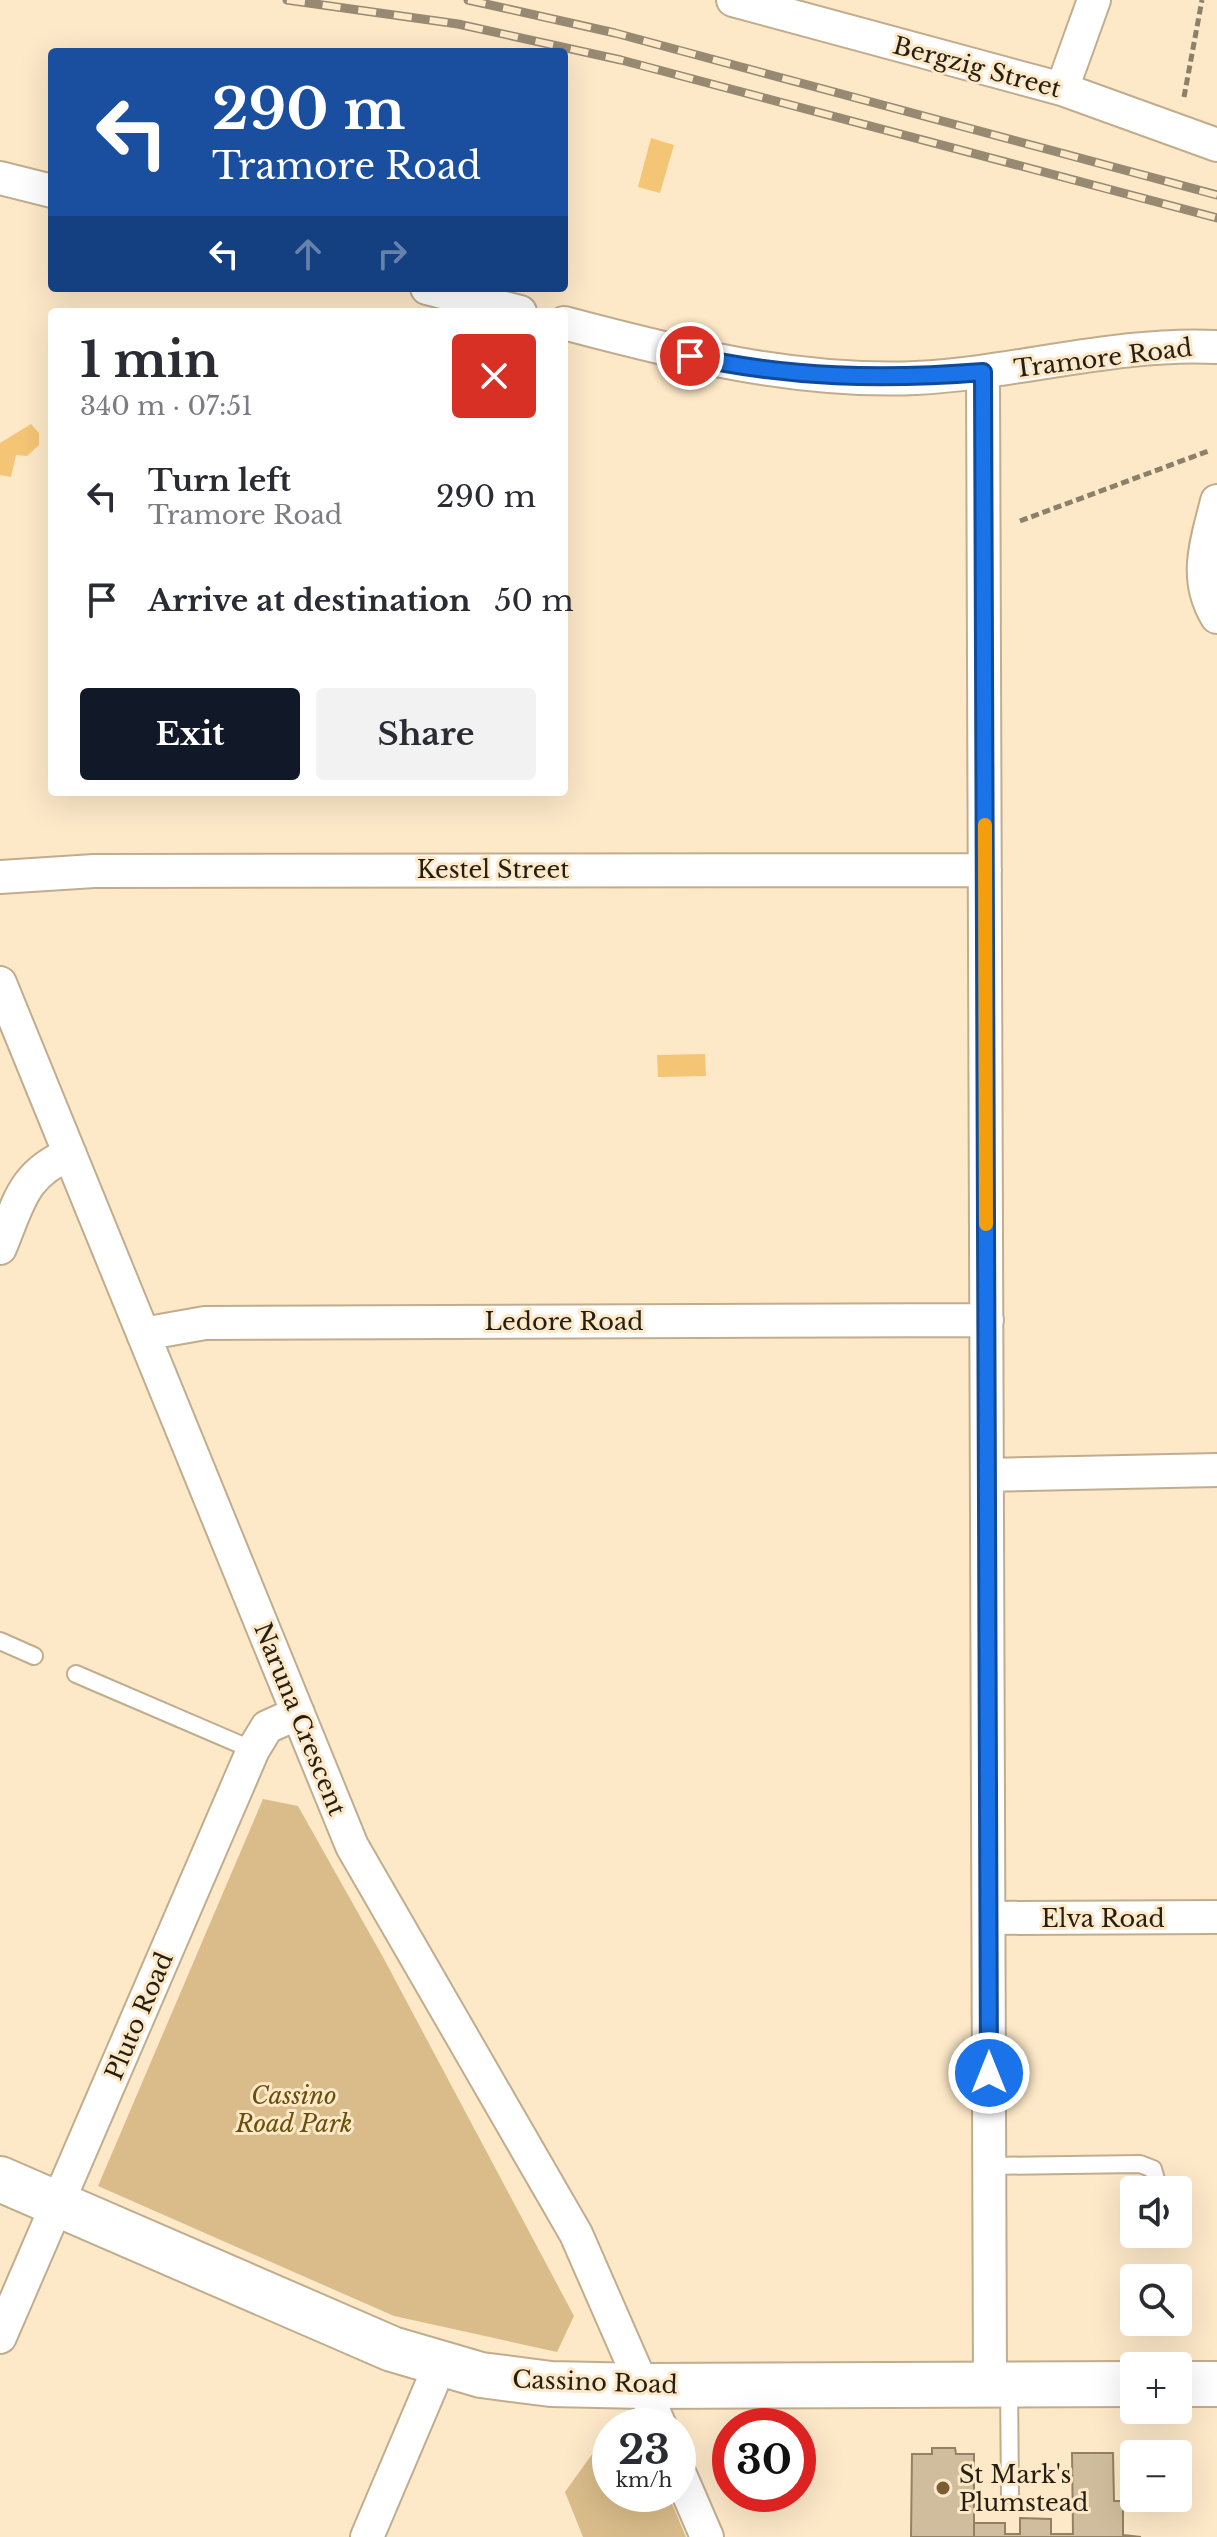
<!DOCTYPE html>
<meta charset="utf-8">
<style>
body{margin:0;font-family:"Libre Baskerville",serif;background:#f2f2f3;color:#2b2b33;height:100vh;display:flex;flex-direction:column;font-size:30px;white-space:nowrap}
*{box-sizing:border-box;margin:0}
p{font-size:26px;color:#7c7c81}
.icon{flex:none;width:44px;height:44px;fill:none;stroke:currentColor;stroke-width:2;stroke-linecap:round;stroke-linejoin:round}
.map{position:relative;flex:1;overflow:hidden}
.details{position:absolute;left:48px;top:308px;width:520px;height:488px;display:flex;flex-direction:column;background:#fff;border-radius:8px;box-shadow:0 8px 32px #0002}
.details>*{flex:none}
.banner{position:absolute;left:48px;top:48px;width:520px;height:244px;border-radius:8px;box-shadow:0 8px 32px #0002;background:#1a4fa0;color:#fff;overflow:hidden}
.fabs{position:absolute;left:1120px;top:2176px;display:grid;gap:16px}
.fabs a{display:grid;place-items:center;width:72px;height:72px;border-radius:8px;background:#fff;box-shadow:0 8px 32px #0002;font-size:40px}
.speed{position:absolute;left:592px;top:2408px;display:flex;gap:16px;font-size:40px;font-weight:700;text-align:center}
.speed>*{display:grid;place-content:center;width:104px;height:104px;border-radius:50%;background:#fff;box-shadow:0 8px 32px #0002;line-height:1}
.speed small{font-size:20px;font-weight:400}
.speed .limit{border:12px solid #d22;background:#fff;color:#111}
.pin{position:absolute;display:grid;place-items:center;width:68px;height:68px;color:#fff;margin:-34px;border:4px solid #fff;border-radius:50%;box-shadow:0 2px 8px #0007}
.me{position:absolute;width:88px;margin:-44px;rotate:0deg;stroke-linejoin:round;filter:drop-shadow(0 0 6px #0008)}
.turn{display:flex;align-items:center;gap:28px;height:168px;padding:0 32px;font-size:36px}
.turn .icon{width:104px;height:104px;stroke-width:2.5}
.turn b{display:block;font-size:56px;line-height:68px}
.lanes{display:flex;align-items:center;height:76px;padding:0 32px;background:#0003;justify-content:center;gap:40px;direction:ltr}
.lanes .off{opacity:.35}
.round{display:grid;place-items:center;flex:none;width:84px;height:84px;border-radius:8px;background:#f2f2f3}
.head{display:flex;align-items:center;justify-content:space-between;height:136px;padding:0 32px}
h1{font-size:48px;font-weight:700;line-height:60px}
.action{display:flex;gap:16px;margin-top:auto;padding:16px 32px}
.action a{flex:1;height:92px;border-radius:8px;background:#111827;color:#fff;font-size:32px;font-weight:700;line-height:92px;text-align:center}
.action a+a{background:#f2f2f3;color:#2b2b33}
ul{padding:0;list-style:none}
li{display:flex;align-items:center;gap:24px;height:104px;padding:0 32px}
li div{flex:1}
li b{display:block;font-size:30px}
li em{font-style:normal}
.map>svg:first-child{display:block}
.green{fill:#d9bc8a}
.water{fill:#f3c574}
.building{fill:#d0bd9d;stroke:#948163;stroke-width:2}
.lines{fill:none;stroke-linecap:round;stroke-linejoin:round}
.lane-casing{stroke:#c1ad8e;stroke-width:20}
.street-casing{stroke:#c1ad8e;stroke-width:36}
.secondary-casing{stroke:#c1ad8e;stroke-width:48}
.path{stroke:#8d806a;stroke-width:5;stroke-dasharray:8 4;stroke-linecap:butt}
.lane{stroke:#fff;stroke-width:16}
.street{stroke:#fff;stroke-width:32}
.secondary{stroke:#fff;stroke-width:44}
.rail-casing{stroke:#978972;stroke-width:9}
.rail{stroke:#fde9c8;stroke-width:6;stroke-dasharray:18;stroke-linecap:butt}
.route-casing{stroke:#114b97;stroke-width:20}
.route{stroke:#1a73e8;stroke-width:14}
.slow{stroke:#f59e0b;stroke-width:14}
.poi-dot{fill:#785e30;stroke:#fde9c8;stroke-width:3}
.labels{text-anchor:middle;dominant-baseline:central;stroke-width:6;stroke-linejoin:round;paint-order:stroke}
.street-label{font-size:24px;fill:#251e12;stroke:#fde9c8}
.park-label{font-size:24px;font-style:italic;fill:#6b4d0c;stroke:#fde9c8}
.poi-label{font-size:24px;fill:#251e12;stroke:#fde9c8;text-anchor:start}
</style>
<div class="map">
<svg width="1217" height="2537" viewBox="0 0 1217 2537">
<rect width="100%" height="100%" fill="#fde9c8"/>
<path class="green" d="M 263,1799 L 298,1806 L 384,1959 L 574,2316 L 557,2352 L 394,2316 L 98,2186 Z
M 610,2429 L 610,2494 L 668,2494 L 686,2537 L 583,2537 L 565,2492 Z"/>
<path class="water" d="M 651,138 L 674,145 L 660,193 L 638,187 Z
M 31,424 L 39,433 L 39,445 L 27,456 L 16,455 L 11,477 L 0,475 L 0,443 Z
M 705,1054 L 706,1076 L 658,1077 L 657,1055 Z"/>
<path class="building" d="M 932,2448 L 955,2448 L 956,2454 L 974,2454 L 974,2537 L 911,2537 L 912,2454 L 932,2454 Z
M 1072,2453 L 1113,2453 L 1114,2501 L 1123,2501 L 1123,2535 L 1141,2537 L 974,2537 L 974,2523 L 1005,2523 L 1005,2534 L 1020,2534 L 1020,2518 L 1051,2519 L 1051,2534 L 1073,2534 Z"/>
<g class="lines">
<g class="lane-casing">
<path id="lane" d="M 0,1641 L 34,1656
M 76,1674 L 253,1750
M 989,2166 L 1140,2164 L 1153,2169 L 1159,2190
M 1009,2384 L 1010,2495"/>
</g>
<g class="street-casing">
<path id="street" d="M 733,0 L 1062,89 L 1217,145
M 1062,89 L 1094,0
M 0,178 L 52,191
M 427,288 L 520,312
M 564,323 C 681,354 794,383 916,378 C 1016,373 1116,342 1217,347
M 983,372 L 990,2385
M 1217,501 C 1207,542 1193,578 1217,617
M 0,877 L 94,871 L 985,870
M 0,983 L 352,1846 L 576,2234 L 660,2426
M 0,1248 C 19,1203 22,1174 70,1154
M 143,1334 L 205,1323 L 987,1320
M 987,1475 L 1217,1470
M 989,1918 L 1217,1917
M 0,2337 L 253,1750 L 267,1727 L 298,1713
M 678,2470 L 707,2537
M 367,2537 L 440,2365"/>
</g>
<g class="secondary-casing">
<path id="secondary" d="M 0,2179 L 392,2349 L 481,2375 L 551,2384 L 643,2386 L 1134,2384
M 1178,2384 L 1217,2384"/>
</g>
<path class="path" d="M 1184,97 L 1202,0
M 1020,521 L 1211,450"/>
<use href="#lane" class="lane"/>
<use href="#street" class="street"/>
<use href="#secondary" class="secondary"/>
<g class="rail-casing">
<path id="rail" d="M 287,0 L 458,24 L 621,60 L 1217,218
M 468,0 L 615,33 L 1217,195"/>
</g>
<use href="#rail" class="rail"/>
</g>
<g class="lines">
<g class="route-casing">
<path id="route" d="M 690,356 C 788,378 883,380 983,372 L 989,2073"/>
</g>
<use href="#route" class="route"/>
<path class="slow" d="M 985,825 L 986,1224"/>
</g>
<circle class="poi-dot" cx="943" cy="2488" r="8"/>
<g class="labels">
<g class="street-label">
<text transform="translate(977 67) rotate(15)">Bergzig Street</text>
<text transform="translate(1103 358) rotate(-7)">Tramore Road</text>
<text x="493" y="869">Kestel Street</text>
<text x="564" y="1321">Ledore Road</text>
<text transform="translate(300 1719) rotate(68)">Naruna Crescent</text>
<text x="1103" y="1918">Elva Road</text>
<text transform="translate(139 2016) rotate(-67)">Pluto Road</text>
<text transform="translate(595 2382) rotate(2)">Cassino Road</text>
</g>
<g class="park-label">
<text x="294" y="2095">Cassino<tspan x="294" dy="28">Road Park</tspan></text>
</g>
<g class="poi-label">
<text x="959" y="2474">St Mark's<tspan x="959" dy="28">Plumstead</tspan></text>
</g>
</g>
</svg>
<div class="fabs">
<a><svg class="icon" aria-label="sound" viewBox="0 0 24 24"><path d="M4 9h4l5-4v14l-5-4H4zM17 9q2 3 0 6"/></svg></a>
<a><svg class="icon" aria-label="search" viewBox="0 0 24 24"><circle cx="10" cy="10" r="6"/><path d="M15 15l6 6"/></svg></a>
<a>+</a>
<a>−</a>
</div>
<div class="speed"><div>23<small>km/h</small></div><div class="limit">30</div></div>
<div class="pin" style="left:690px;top:356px;background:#d93025"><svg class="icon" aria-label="arrive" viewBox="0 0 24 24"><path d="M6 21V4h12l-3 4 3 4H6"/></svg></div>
<svg class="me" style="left:989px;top:2073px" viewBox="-20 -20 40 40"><circle r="17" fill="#1a73e8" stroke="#fff" stroke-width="3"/><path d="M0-11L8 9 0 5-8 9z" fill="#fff"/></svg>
<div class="banner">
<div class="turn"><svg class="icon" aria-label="left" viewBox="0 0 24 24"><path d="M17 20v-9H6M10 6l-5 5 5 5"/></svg><div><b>290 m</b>Tramore Road</div></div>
<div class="lanes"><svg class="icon" aria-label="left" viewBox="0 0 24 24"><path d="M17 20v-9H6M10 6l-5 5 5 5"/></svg><svg class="icon off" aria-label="ahead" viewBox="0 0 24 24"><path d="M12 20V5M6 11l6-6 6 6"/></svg><svg class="icon off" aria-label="right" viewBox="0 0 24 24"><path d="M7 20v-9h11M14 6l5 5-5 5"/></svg></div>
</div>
<section class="details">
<div class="head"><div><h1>1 min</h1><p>340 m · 07:51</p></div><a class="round" style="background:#d93025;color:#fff"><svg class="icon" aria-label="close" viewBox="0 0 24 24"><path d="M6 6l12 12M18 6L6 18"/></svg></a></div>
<ul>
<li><svg class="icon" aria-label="left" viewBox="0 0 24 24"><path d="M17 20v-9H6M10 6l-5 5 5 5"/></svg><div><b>Turn left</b><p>Tramore Road</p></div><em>290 m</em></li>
<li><svg class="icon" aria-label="arrive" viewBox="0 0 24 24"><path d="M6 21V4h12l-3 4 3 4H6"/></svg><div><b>Arrive at destination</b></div><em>50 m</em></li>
</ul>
<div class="action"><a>Exit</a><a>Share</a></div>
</section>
</div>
